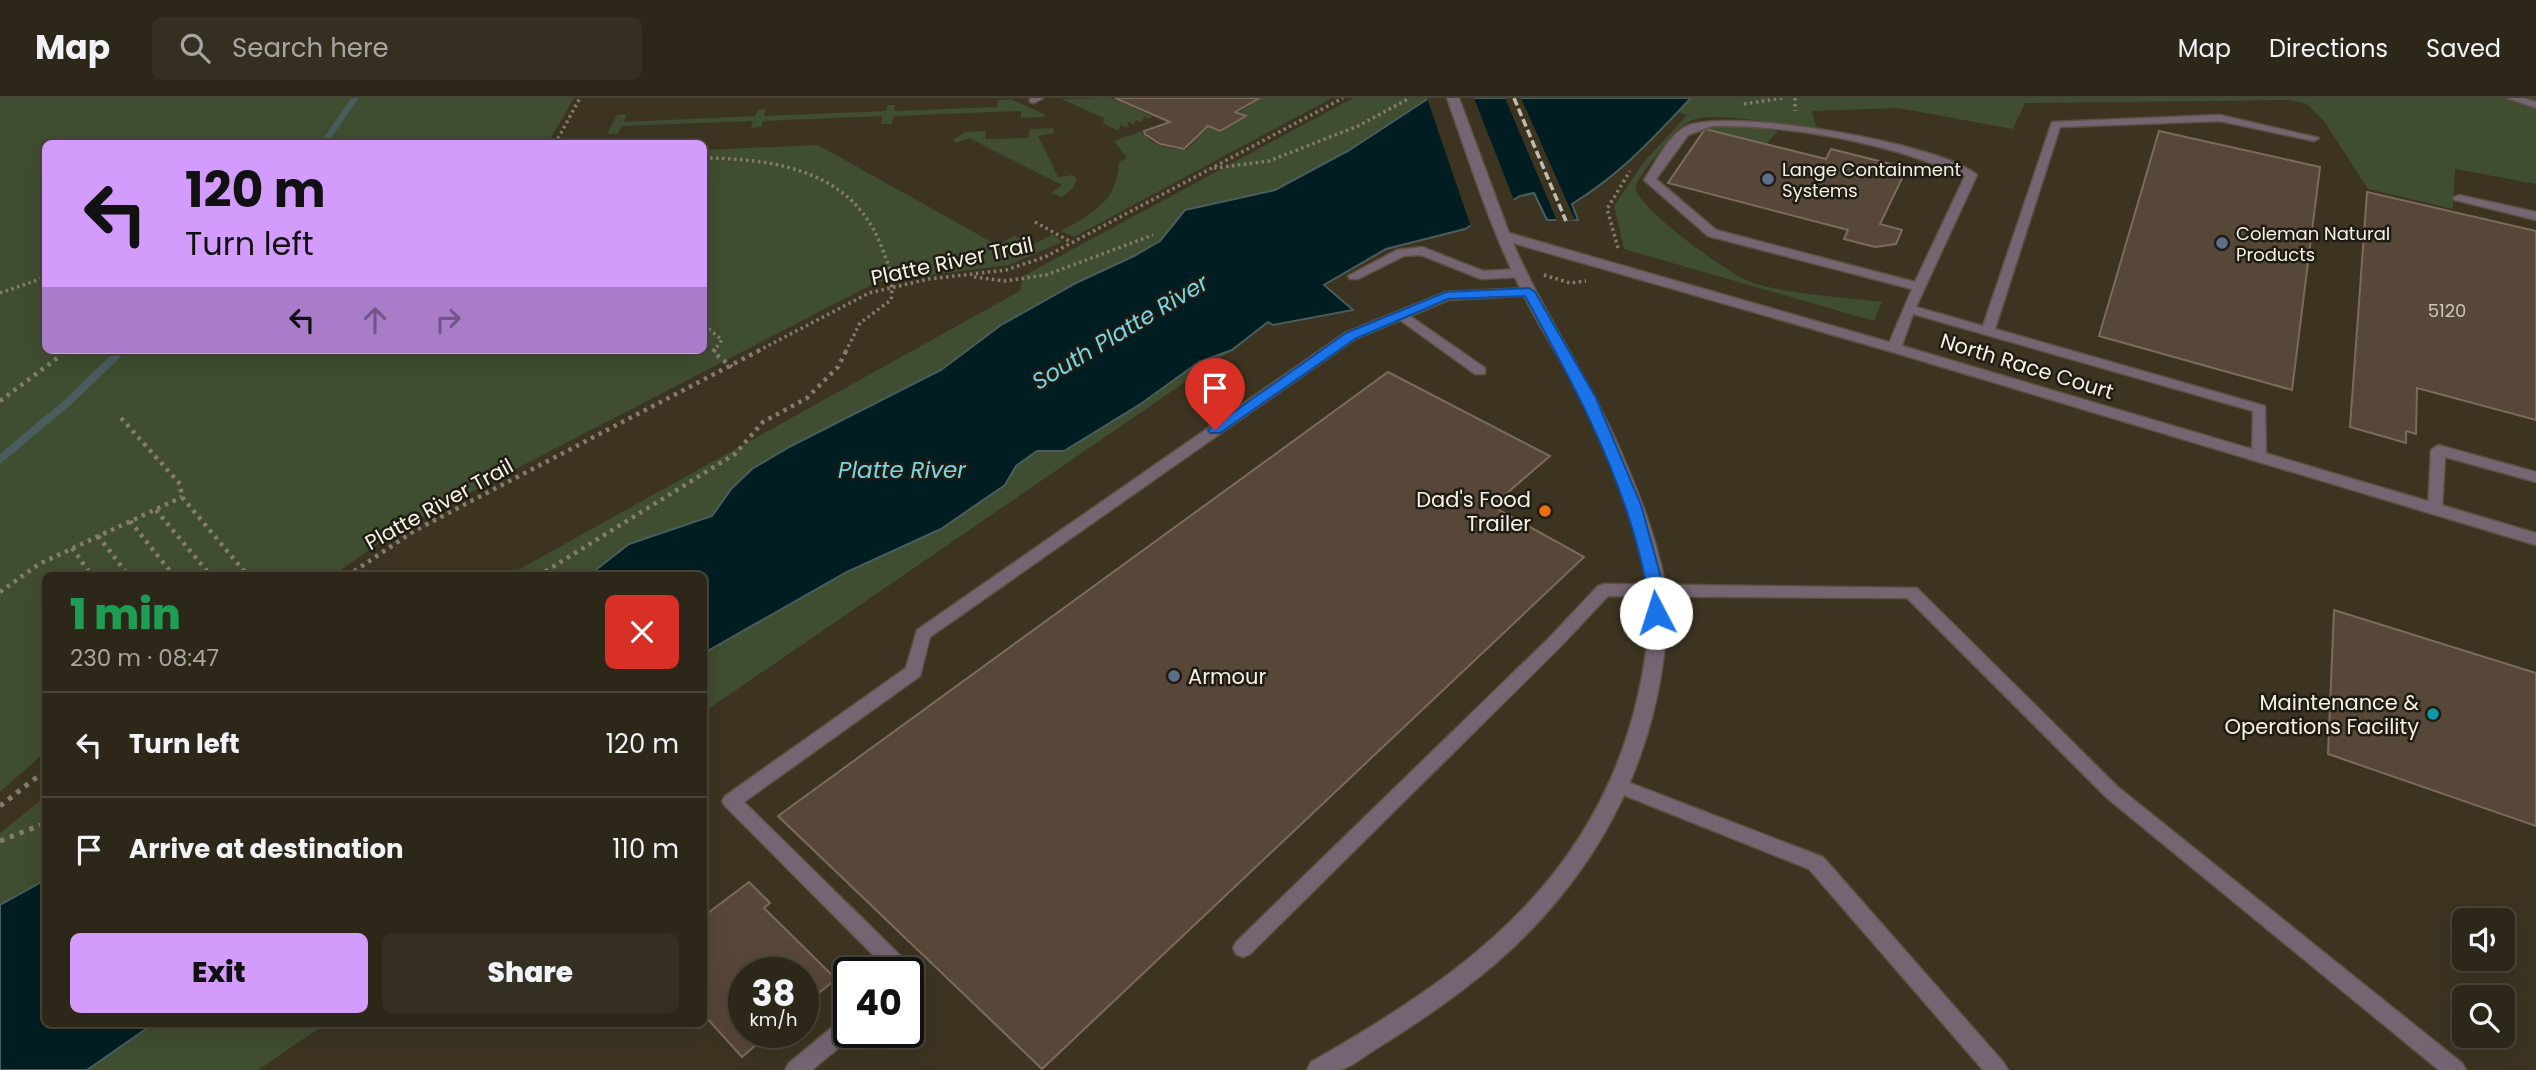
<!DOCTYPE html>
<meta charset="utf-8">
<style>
body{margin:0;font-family:Poppins,sans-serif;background:#352f22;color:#f1f3f6;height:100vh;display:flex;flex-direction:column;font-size:26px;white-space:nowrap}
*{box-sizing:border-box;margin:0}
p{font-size:23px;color:#a7a5a2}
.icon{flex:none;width:38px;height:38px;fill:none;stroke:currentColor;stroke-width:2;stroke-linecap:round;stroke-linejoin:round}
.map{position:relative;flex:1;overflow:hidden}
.panel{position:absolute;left:42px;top:474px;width:665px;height:455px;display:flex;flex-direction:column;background:#2d2719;border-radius:10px;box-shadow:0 7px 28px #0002,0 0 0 2px #484438}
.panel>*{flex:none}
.hud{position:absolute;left:42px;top:42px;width:665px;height:214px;border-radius:10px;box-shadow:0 7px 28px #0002,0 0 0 2px #484438;background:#d39cfc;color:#111;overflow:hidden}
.fabs{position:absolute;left:2452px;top:810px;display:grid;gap:14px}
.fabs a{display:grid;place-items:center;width:63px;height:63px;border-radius:10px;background:#2d2719;box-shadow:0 7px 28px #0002,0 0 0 2px #484438;font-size:35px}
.speed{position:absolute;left:728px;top:859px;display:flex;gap:14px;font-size:35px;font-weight:700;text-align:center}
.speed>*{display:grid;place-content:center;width:91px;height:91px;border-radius:50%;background:#2d2719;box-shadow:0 7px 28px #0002,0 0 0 2px #484438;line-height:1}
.speed small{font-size:18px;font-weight:400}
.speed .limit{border:4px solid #111;border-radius:10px;background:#fff;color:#111}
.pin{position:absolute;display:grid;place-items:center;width:60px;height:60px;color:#fff;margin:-72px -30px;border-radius:50% 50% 50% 0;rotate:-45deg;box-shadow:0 0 7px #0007}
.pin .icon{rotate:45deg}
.me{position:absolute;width:77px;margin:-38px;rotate:355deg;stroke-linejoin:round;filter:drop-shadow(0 0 5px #0008)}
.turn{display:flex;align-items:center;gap:24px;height:147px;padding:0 28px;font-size:32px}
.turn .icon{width:91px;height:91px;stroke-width:2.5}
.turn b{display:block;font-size:49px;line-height:60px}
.lanes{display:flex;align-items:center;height:66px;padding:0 28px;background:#0003;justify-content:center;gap:35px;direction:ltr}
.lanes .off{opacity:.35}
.round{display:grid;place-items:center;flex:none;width:74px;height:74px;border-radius:10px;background:#352f22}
.headline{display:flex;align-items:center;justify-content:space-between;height:119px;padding:0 28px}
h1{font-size:42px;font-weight:800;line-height:52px;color:#1e9e55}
.button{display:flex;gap:14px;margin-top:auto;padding:14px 28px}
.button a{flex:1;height:80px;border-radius:10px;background:#d39cfc;color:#111;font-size:28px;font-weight:800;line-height:80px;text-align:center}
.button a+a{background:#352f22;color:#f1f3f6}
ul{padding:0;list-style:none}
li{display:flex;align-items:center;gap:21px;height:105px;padding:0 28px;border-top:2px solid #484438}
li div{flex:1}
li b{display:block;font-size:26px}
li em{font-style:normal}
header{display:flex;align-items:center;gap:42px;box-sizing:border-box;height:98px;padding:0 35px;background:#2d2719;border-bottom:2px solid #484438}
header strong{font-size:33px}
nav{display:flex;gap:38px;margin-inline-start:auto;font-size:24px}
.search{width:490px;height:63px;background:#352f22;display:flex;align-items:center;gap:18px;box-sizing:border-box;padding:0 24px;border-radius:10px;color:#a7a5a2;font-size:26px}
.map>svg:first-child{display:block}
.green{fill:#3f4d30}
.water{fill:#001e22;stroke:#4a5d5c;stroke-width:2}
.pier{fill:#3c3421}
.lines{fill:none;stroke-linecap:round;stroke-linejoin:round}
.stream-far1{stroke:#4a5d5c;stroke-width:6}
.stream{stroke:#4a5d5c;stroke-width:8}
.building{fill:#574738;stroke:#7c6a5b;stroke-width:2}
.service-casing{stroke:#5a5240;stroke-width:3}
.tertiary-casing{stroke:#5a5240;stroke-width:3}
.path-far2{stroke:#837c6c;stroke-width:3.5;stroke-dasharray:2.5 3.5;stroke-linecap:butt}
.path-far1{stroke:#837c6c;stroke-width:4.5;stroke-dasharray:3.5 5;stroke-linecap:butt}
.path{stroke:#837c6c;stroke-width:5;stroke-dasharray:4.5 6;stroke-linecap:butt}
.service{fill:#756572;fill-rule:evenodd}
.tertiary{fill:#756572;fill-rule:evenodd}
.rail{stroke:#c1bcae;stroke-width:3.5;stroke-dasharray:8 3.5;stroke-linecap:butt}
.route{fill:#1a73e8;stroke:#114b97;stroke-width:2}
.service-dot{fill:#5c6f8a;stroke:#201c14;stroke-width:2.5}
.food-dot{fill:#e8710a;stroke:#201c14;stroke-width:2.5}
.culture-dot{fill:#0f9aa8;stroke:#201c14;stroke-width:2.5}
.labels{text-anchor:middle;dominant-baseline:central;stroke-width:5;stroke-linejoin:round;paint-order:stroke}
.far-poi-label{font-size:18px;fill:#f5f1e5;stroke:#201c14;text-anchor:start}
.number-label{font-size:18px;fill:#cec6ba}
.street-label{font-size:21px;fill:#f5f1e5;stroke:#201c14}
.poi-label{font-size:21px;fill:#f5f1e5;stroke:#201c14;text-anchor:end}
.water-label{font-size:23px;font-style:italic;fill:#75d7e4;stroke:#201c14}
</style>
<header>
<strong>Map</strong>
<div class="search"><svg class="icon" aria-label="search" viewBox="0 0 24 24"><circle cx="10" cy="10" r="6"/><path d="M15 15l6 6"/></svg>Search here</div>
<nav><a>Map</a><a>Directions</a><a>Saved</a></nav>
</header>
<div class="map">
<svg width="2536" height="972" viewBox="0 0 2536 972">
<rect width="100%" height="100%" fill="#3c3421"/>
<path class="green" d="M 0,0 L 574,0 L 548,45 L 46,46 L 46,252 L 704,252 L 704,52 L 818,47 L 997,147 L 1015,138 L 1032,147 L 1053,136 L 1062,144 L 1009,167 L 877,184 L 398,432 L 332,478 L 46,478 L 45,654 L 0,694 Z
M 1111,0 L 1152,18 L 1149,21 L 1144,19 L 1142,24 L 1136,22 L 1134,27 L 1128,24 L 1127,30 L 1120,27 L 1119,33 L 1103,26 L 1104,20 L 1061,1 Z
M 1262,0 L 1332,0 L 1074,139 L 1061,133 C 1092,116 1118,103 1119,64 L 1127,60 L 1114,43 L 1142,33 C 1151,48 1168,51 1186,52 L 1209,29 L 1220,34 L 1247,18 L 1239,14 Z
M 1353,0 L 1429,0 L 1348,53 L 1275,92 L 1185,112 L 1160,143 L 1134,158 L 1078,184 L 1001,227 L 941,272 L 791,348 L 752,371 L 732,390 L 712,418 L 629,446 L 588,478 L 507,478 L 1020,193 L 1023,178 Z
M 1691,0 L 2536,0 L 2536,86 L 2455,71 L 2453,111 L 2368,91 L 2324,23 L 2307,6 L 2290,2 L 2025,5 L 2013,31 L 1898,10 L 1812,13 L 1817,32 C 1788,28 1723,14 1696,21 C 1682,24 1670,42 1661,52 C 1655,59 1634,83 1636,92 C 1642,113 1724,172 1746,182 C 1777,196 1846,199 1882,204 L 1874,223 L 1624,151 L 1614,108 L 1644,64 L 1687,17 L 1678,14 Z
M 1011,1 L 1044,16 L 1044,19 L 1021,20 L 1021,13 L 894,18 L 892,26 L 881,26 L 882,18 L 763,23 L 761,29 L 751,30 L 753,23 L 622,28 L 618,36 L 607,36 L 617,17 L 627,16 L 624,24 L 755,18 L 758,12 L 766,11 L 764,18 L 886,13 L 888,7 L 895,7 L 894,13 L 997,9 L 998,2 Z
M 1706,28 L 1741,28 L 1778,33 L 1767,45 L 1701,30 Z
M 1053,30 L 1054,35 L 1038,38 L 1058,79 L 1073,77 L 1077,81 L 1073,90 L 1062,99 L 1051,95 L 1062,87 L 969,40 L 956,45 L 953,42 L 965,34 L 986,33 L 985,41 L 1028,40 L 1030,31 Z
M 1232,252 L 704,614 L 704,555 L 847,474 L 941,431 L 1005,387 L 1016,368 L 1037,353 L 1064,353 L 1142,305 L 1199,264 Z
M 45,699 L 45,782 L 0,807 L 0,735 Z
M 153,926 L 325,926 L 258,972 L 87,972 Z"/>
<path class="water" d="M 1429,0 L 1691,0 C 1651,42 1622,75 1572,106 L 1578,122 L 1547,122 L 1534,95 L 1520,98 L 1465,131 L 1386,151 L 1324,187 L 1353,212 L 1273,227 L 1268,224 L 1232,252 L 1199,264 L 1142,305 L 1064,353 L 1037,353 L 1016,368 L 1005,387 L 941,431 L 847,474 L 704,555 L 704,478 L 588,478 L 629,446 L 712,418 L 732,390 L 752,371 L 791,348 L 941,272 L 1001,227 L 1078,184 L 1134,158 L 1160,143 L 1185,112 L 1275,92 L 1348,53 Z
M 45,782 L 46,926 L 153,926 L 87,972 L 0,972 L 0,807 Z"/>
<path class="pier" d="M 1427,0 L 1474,0 L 1515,105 L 1471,129 Z
M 1505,0 L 1521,0 L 1575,122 L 1557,123 Z"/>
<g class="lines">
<path class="stream-far1" d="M 323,46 L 355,0"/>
<path class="stream" d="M 0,361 L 68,304 L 122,252"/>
</g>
<path class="building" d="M 1115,0 L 1260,0 L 1235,14 L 1246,18 L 1220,33 L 1208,28 L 1184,51 L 1160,46 L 1145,36 L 1144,33 L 1170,24 Z
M 1705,31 L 1826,61 L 1831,51 L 1907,70 L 1880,126 L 1902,132 L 1896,146 L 1875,149 L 1844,141 L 1848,132 L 1668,85 Z
M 2159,33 L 2320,69 L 2292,292 L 2099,238 Z
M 2367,94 L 2536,133 L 2536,322 L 2417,290 L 2416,336 L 2406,333 L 2406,345 L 2350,329 Z
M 1388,274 L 1550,358 L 1492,408 L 1584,459 L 1042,971 L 778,718 Z
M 2334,512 L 2536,575 L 2536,728 L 2328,656 Z
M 749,784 L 770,805 L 764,810 L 836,881 L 803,908 L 803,875 L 744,875 L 744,934 L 771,934 L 742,959 L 704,917 L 704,818 Z"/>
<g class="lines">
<g class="service-casing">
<path id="service" d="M 1030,0 L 1043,0 L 1034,5 L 1030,4 Z
M 2507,0 L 2523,0 L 2536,4 L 2536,10 Z
M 2220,17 L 2319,40 L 2314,43 L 2220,23 L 2060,29 L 1995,231 L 2265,308 L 2266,359 L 2259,364 L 2252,359 L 2253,313 L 1913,216 L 1901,250 L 1894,254 L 1889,253 L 1887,250 L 1912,191 L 1708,138 L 1644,82 C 1655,66 1669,36 1687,28 C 1733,10 1940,45 1977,77 L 1916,209 L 1983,228 L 2052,24 ZM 1712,28 C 1796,27 1887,45 1965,78 L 1915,184 L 1716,132 L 1656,81 L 1688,37 Z
M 2459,97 L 2536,114 L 2536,122 L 2455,102 L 2453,100 Z
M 1422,149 L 1483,173 L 1520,171 L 1526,175 L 1520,179 L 1481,181 L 1421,157 L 1404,158 L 1358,181 L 1350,181 L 1348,178 L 1397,152 Z
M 1529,190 L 1535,194 L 1533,197 L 1448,202 L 1410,218 L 1485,270 L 1485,276 L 1475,276 L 1400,222 L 1355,241 L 930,539 L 920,578 L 744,704 L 912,869 L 915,875 L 912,881 L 908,883 L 908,875 L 891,875 L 725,708 L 722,703 L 725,698 L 906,570 L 917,532 L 1345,235 L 1446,194 Z
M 2438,347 L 2536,374 L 2536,384 L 2445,359 L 2442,411 L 2435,416 L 2430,415 L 2428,411 L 2431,352 Z
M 1604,486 L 1917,490 L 2119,690 L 2462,965 L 2466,972 L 2439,972 L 2107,700 L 1907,500 L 1608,498 L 1561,548 L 1250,856 L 1243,859 L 1236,856 L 1233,850 L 1236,844 L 1549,540 L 1598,488 Z
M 1617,680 L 1823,759 L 2004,965 L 2008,972 L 1983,972 L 1809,771 L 1611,692 L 1608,687 L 1611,682 Z
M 849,918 L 849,934 L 856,935 L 812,972 L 785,972 L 789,965 L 842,921 Z"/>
</g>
<g class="tertiary-casing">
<path id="tertiary" d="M 1447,0 L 1459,0 L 1509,135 L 1899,247 L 2536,435 L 2536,447 L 1889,253 L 1513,145 C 1543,215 1587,277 1618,347 C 1638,393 1658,442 1666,492 C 1670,520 1665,549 1661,577 C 1642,692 1583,789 1496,865 C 1457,898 1415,927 1371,954 C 1362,960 1350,970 1339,972 C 1329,972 1317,972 1307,972 L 1311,964 C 1466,876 1596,782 1638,598 C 1648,555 1653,511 1643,467 C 1628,404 1603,341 1573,284 C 1556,254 1537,225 1522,194 C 1491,132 1470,65 1447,0 Z"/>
</g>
<path class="path-far2" d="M 1795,0 L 1795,13
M 1744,6 L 1782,0
M 555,46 L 580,0
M 704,60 C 775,61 850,72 880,145 C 888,164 894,181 891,202 L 860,225 L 846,253
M 1214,70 L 1269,63 L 1358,28 L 1410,0
M 1035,124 L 1071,144
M 1618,150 L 1607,111 L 1630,73
M 1544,177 L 1570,185 L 1586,183
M 974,179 L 1005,183 L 1046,177 L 1153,137
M 0,195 L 46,179
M 704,227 L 722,242 L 714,253
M 758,253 L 869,195 L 929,181 L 1006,172 L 1045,159 L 1343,0"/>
<path class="path-far1" d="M 715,251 L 713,254 L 732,269
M 0,303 L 68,252
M 121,320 L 180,386 L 182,399 L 248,478
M 156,412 L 211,478
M 130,423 L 174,478
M 98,438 L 129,478
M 72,450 L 92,478
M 347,478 L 414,433 L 762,251
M 538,478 L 735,356 L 763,324 L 807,300 L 838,269 L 847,251
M 0,494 L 39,466 L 182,399"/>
<path class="path" d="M 0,708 L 46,672
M 0,743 L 46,725"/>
<use href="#service" class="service"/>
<use href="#tertiary" class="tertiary"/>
<path class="rail" d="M 1514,0 L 1566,123"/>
</g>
<path class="route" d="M 1529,190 L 1535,194 L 1596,300 L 1641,407 L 1665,494 L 1662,519 L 1656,521 L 1648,515 C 1649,491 1643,470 1637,447 C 1613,358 1569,278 1525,198 L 1448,201 L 1355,241 L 1220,335 L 1210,335 L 1208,332 L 1346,235 L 1446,194 Z"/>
<g class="service-dot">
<circle cx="1768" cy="81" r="7"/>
<circle cx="2222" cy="145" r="7"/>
<circle cx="1174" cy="578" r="7"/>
</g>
<circle class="food-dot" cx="1545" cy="413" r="7"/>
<circle class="culture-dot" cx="2433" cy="616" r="7"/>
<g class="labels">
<g class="far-poi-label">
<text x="1782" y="71">Lange Containment<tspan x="1782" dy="21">Systems</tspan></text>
<text x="2236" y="135">Coleman Natural<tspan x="2236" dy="21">Products</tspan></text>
</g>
<g class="number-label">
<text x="2447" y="212">5120</text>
</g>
<g class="street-label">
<text transform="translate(952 163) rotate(-12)">Platte River Trail</text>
<text transform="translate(2027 268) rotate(17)">North Race Court</text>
<text transform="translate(439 406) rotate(-29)">Platte River Trail</text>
</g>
<g class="poi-label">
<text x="1531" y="401">Dad's Food<tspan x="1531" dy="24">Trailer</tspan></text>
<text x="1188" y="578" text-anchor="start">Armour</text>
<text x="2419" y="604">Maintenance &amp;<tspan x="2419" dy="24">Operations Facility</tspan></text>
</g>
<g class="water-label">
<text transform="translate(1120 234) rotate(-31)">South Platte River</text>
<text x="902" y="372">Platte River</text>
</g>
</g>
</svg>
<div class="fabs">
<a><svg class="icon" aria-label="sound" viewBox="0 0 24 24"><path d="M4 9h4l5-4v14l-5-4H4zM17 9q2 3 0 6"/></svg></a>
<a><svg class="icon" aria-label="search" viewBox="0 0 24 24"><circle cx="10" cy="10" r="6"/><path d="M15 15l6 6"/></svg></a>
</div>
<div class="speed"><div>38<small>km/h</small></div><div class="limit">40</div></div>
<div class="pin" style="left:1215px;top:332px;background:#d93025"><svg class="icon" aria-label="arrive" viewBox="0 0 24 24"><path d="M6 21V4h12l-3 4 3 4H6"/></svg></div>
<svg class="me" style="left:1656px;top:515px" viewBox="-20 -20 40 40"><circle r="19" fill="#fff"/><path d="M0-13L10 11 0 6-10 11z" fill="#1a73e8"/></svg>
<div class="hud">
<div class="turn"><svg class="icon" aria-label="left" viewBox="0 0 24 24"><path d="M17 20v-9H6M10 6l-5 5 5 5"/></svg><div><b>120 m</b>Turn left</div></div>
<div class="lanes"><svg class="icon" aria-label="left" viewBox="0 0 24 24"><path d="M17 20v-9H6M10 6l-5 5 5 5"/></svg><svg class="icon off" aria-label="ahead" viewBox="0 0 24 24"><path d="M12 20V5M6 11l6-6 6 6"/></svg><svg class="icon off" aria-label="right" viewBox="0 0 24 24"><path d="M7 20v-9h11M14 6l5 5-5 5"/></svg></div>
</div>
<section class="panel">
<div class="headline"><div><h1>1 min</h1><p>230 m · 08:47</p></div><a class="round" style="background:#d93025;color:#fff"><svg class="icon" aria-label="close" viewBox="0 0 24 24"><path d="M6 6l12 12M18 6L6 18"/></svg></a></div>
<ul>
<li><svg class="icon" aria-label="left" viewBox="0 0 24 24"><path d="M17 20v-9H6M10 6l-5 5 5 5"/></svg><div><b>Turn left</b></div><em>120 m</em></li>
<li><svg class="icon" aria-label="arrive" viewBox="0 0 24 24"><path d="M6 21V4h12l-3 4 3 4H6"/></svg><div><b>Arrive at destination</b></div><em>110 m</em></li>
</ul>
<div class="button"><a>Exit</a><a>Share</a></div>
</section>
</div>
